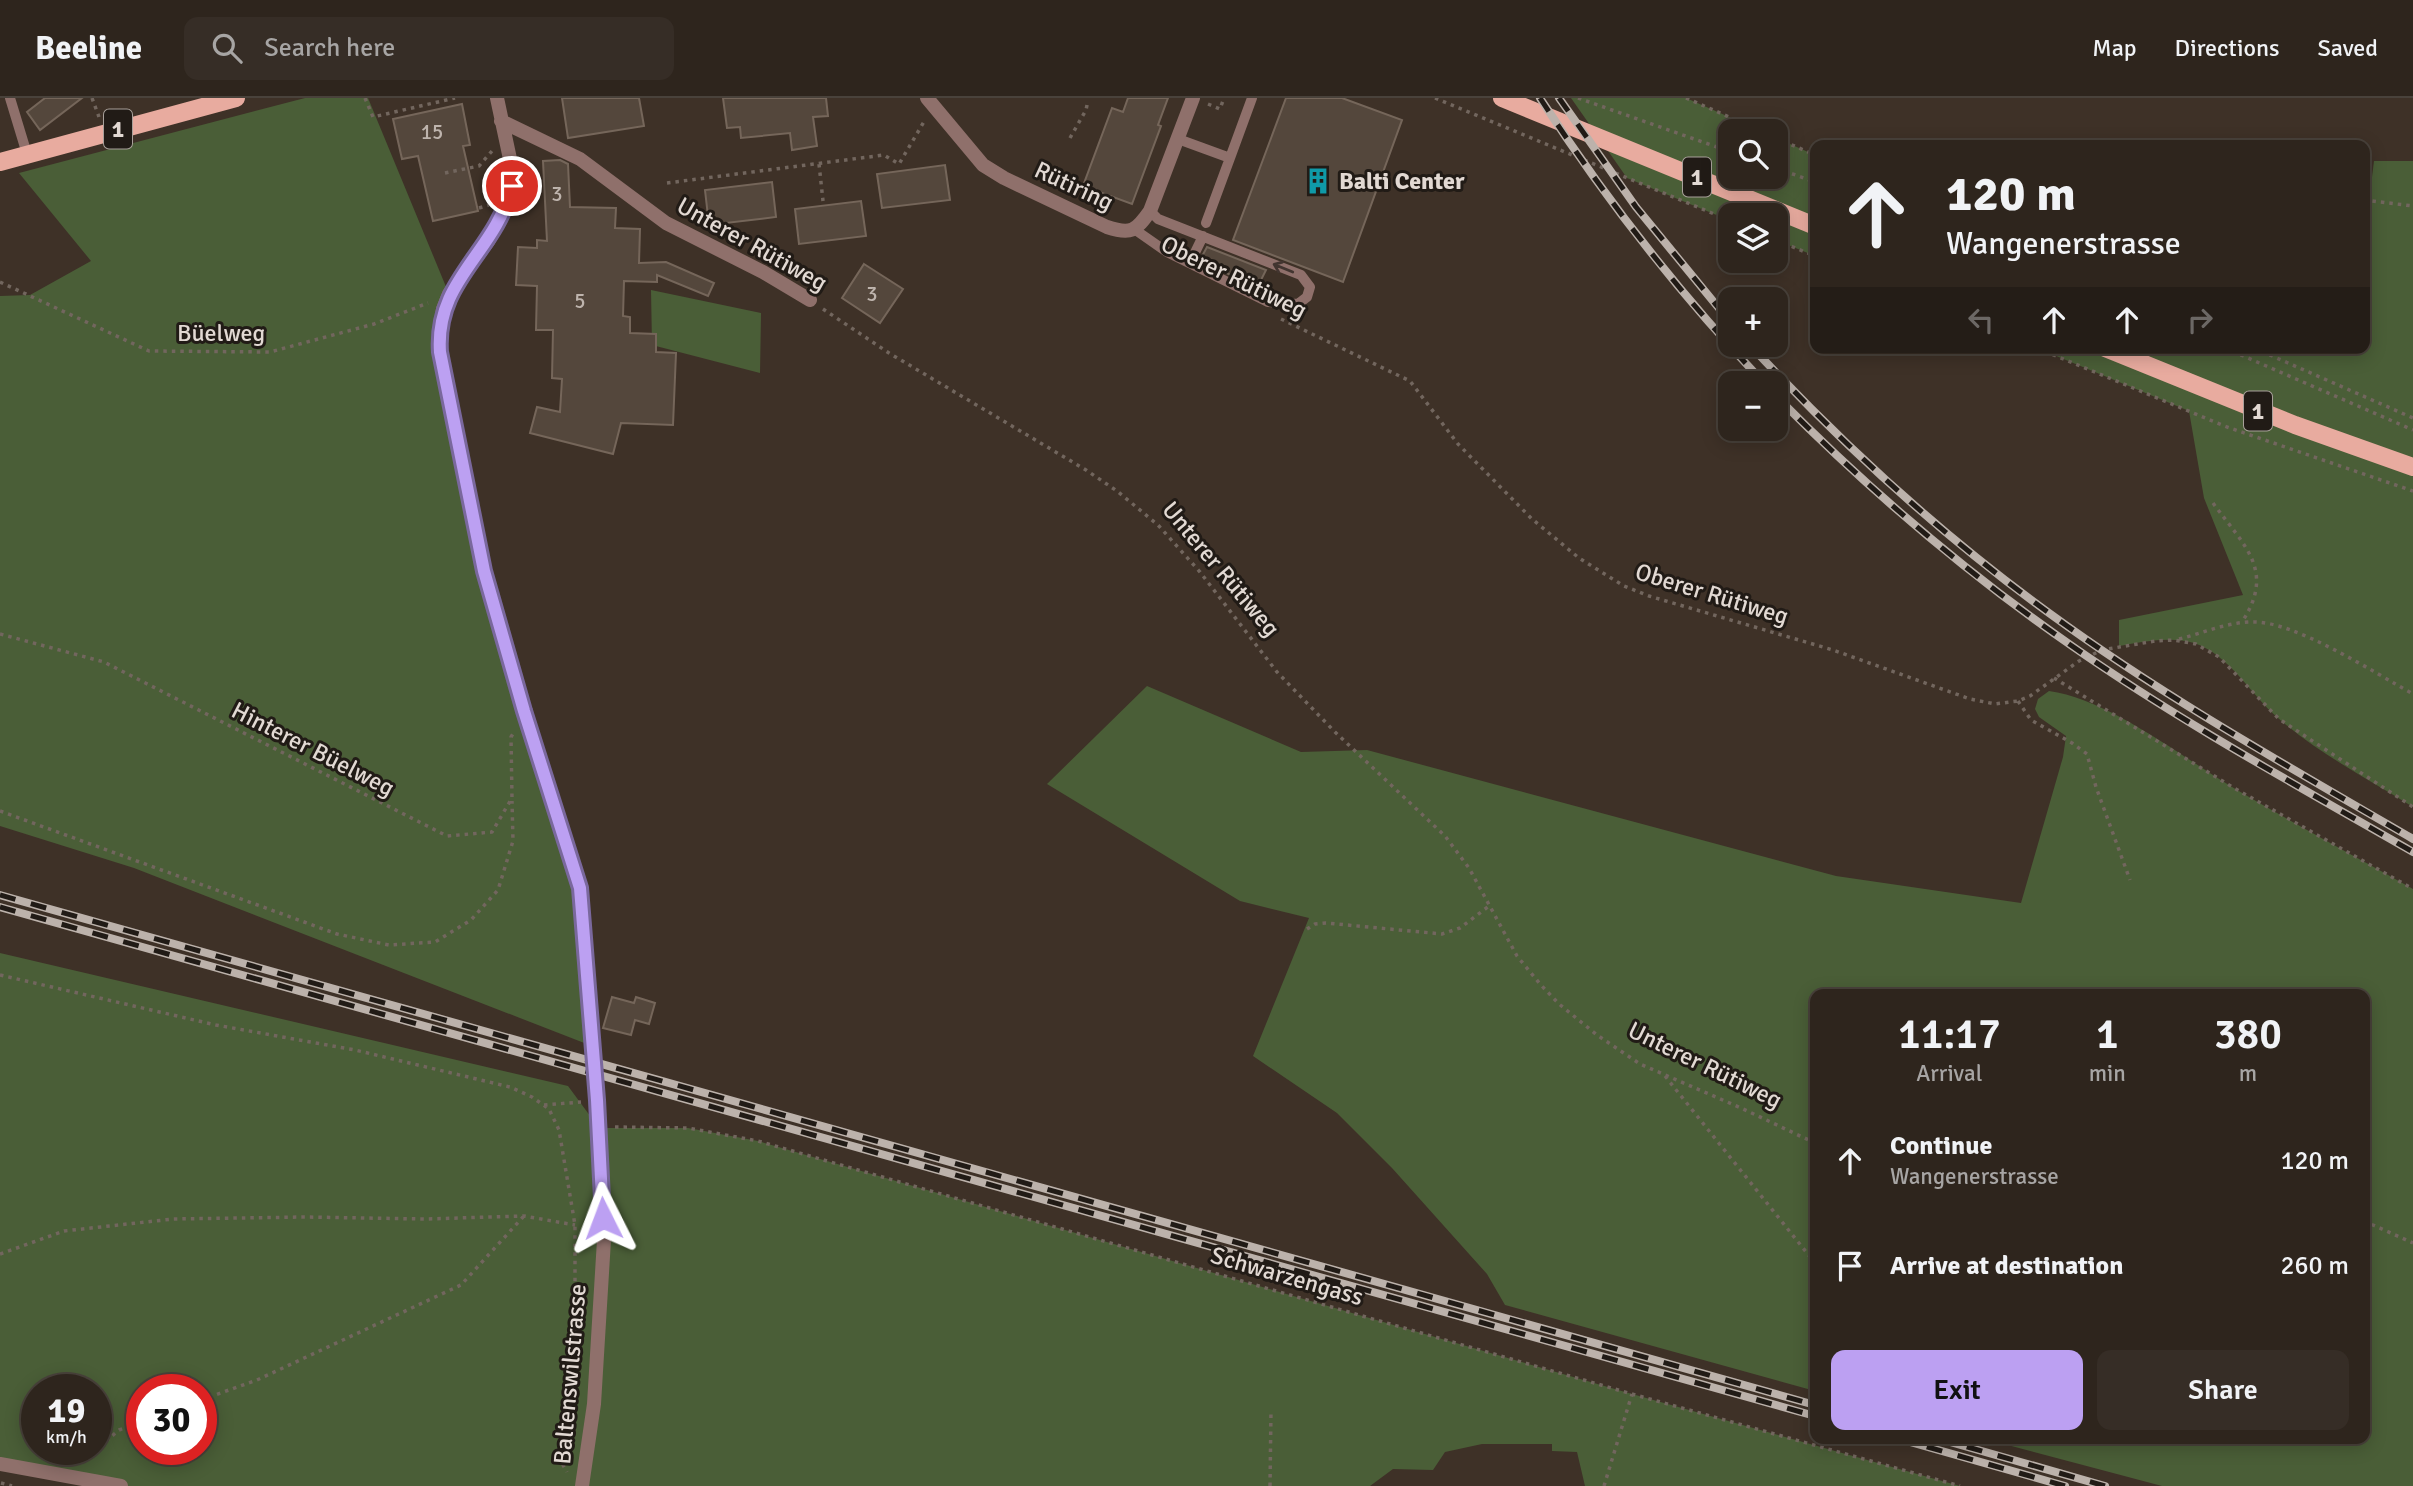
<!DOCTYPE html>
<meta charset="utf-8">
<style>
body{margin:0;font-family:Signika,sans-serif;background:#362d26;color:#f1f3f6;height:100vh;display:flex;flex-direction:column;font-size:26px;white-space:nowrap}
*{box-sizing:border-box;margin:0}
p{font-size:23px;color:#a7a5a4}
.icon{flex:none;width:38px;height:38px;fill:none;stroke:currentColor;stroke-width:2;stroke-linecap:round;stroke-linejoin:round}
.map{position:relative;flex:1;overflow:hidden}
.drawer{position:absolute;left:1810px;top:891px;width:560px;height:455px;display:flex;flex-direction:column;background:#2e251d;border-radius:14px;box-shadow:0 4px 18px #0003,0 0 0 2px #49423b}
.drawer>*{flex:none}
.guide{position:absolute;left:1810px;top:42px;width:560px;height:214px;border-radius:14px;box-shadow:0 4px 18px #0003,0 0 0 2px #49423b;background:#2e251d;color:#f1f3f6;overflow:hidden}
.fabs{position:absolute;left:1718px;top:21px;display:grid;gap:14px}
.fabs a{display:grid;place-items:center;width:70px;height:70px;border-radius:14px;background:#2e251d;box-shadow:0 4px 18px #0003,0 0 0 2px #49423b;font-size:35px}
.speed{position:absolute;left:21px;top:1276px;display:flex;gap:14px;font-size:35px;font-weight:700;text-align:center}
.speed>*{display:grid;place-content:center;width:91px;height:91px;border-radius:50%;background:#2e251d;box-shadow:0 4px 18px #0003,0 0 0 2px #49423b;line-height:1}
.speed small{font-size:18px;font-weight:400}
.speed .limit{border:10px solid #d22;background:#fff;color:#111}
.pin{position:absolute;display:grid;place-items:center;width:60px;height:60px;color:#fff;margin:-30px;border:4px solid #fff;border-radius:50%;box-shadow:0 2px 7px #0007}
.me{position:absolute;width:77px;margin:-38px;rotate:357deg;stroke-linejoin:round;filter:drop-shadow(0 0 5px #0008)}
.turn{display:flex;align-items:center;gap:24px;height:147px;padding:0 21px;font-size:32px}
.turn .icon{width:91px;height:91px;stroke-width:2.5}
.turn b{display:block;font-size:49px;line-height:60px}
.lanes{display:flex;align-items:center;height:66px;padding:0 21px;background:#0003;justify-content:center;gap:35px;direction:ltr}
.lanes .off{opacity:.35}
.eta{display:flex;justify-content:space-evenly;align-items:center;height:119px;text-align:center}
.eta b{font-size:42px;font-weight:600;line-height:49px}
.button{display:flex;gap:14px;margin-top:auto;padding:14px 21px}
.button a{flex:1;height:80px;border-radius:14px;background:#bca0f2;color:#111;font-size:28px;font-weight:600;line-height:80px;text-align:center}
.button a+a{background:#362d26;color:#f1f3f6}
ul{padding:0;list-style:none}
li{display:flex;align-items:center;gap:21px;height:105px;padding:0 21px}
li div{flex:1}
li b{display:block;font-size:26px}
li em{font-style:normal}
header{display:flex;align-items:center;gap:42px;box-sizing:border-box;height:98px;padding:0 35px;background:#2e251d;border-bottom:2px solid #49423b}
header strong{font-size:33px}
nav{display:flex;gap:38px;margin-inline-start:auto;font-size:24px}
.search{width:490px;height:63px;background:#362d26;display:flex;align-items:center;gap:18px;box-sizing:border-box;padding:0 24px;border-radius:14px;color:#a7a5a4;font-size:26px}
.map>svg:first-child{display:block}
.green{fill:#4a5e37;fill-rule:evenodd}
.building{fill:#54473c;stroke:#75665a;stroke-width:2}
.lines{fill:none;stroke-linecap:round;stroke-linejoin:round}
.path{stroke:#72665e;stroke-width:3.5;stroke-dasharray:3.5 5;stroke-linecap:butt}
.lane{stroke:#8f706b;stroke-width:10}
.street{stroke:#8f706b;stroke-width:14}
.primary{stroke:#e8ab9f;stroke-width:18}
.rail-casing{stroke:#bcb2ab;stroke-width:8}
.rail{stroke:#211b16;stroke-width:5;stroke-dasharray:16;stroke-linecap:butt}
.oneway{stroke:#423530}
.route-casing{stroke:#7a689d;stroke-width:18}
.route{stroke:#bca0f2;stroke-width:12}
.labels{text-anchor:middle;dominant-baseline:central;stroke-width:6;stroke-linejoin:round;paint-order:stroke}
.number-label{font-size:21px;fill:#beb4ad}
.shield{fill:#211b16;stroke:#a8a09a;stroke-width:2}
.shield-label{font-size:23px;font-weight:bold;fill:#e2d9d3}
.poi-label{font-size:24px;font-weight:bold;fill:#e2d9d3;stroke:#211b16;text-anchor:start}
.street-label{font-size:24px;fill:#e2d9d3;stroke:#211b16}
</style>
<header>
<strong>Beeline</strong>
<div class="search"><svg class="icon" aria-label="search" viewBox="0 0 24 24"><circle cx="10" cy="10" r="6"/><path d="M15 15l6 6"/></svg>Search here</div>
<nav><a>Map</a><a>Directions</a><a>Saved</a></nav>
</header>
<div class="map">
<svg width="2413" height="1388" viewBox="0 0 2413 1388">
<rect width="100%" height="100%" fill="#3e3127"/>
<path class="green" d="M 305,0 L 368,0 L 449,196 L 440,225 L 484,473 L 580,790 L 592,948 L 134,770 L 0,728 L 0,198 L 30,197 L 91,163 L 19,75 Z
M 1571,0 L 1686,0 L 1761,33 L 1731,33 L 1731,79 L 1776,79 L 1776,40 L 1815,57 L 1815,158 L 1776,142 L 1776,117 L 1731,117 L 1731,123 L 1627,80 Z
M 2374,63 L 2413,63 L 2413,709 C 2368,681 2318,655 2278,620 C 2250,596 2230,557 2194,545 C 2170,538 2143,544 2119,548 L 2119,522 L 2243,497 L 2204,400 L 2189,313 L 2037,250 L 2364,250 L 2364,102 L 2369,103 Z
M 651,192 L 761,215 L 760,275 L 652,247 Z
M 1147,588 L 1301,654 L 1367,652 L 1836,778 L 2021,805 L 2063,659 L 2066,638 L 2039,619 L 2035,611 L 2038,601 L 2049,593 C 2106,600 2181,658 2232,689 C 2291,724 2353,757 2413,791 L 2413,1388 L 2162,1388 L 1985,1341 L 2364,1340 L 2364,896 L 1815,896 L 1815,1293 L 1505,1207 L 1487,1176 L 1392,1070 L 1337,1015 L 1253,958 L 1309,820 L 1240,803 L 1047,686 Z
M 0,855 L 568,988 L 599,1030 L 688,1030 L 758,1043 L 1632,1296 L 1960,1388 L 1585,1388 L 1577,1354 L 1552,1353 L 1552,1346 L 1482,1346 L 1445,1354 L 1433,1372 L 1393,1371 L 1370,1388 L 121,1388 L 0,1366 ZM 37,1292 L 96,1292 L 96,1351 L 37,1351 ZM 142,1292 L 201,1292 L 201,1351 L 142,1351 Z"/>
<path class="building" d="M 45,0 L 82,0 L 40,32 L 27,14 Z
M 562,0 L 639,0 L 644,28 L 568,40 Z
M 723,0 L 826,0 L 828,18 L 813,19 L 817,48 L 792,52 L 790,35 L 741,40 L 740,29 L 727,30 Z
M 1128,0 L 1168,0 L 1158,27 L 1161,28 L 1132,106 L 1083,88 L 1112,10 L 1123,14 Z
M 1286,0 L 1342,0 L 1402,22 L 1343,184 L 1233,142 Z
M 462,6 L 470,47 L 463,48 L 478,113 L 433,123 L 418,58 L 402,61 L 393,21 Z
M 560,62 L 568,66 L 570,109 L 616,110 L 615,130 L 640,131 L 639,165 L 666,164 L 714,185 L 708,198 L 657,177 L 657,184 L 624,183 L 623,218 L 630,219 L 630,235 L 656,236 L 656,254 L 676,255 L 673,327 L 621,325 L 613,356 L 530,335 L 537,309 L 560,314 L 562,281 L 552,280 L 553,232 L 536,232 L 537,188 L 516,187 L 518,149 L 537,150 L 537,142 L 547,143 L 543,63 Z
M 945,67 L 950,102 L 882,110 L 877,76 Z
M 772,84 L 776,119 L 709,127 L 705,92 Z
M 861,103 L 866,138 L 799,146 L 795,111 Z
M 1207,149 L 1266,172 L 1257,190 L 1200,162 Z
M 864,166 L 903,191 L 880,225 L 842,200 Z
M 612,899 L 634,905 L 636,899 L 655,905 L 649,926 L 635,922 L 631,937 L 603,930 Z"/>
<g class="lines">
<path class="path" d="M 92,0 L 99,19
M 365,0 L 373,19 L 455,0
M 1435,0 L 1731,123
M 1578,0 L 1731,54
M 1686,0 L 1761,33
M 1208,6 L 1220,11 L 1224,0
M 1070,40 L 1086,12 L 1087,7
M 1776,40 L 1815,57
M 819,66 L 823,103
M 1776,70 L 1815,84
M 445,75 L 479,68 L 492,53
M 667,85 L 884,57 L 899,66 L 925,22
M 2364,102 L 2413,108
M 479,110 L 489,107
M 1776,142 L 1815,158
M 0,184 L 149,253 L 270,254 L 374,226 L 428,205
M 823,211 L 889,255 L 1086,372 L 1117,393 L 1158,427 L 1200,474 L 1277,574 L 1335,634 L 1445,738 L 1469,770 L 1517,858 L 1540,886 L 1559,906 L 1597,937 L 1640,966 L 1741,1010 L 1815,1045
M 1281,221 L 1410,283 L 1458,346 L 1532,421 L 1579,460 L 1624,488 L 1649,498 L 1833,552 L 1970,601 L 1995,606 L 2018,603 L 2030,598 L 2079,563 L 2102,552 L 2155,543 L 2174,542 L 2196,546 L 2219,559 L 2279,621 L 2413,709
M 2037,250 L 2227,329 L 2413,393
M 2225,250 L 2413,332
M 2254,250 L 2413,320
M 2213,405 C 2244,448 2276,472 2242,524
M 0,536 L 104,564 L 447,738 L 492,734 L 512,700 L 511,639 L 514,634
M 2179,541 C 2203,535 2228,524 2252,524 C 2293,522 2375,575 2413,596
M 2054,580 L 2234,690 L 2413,791
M 2018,603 L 2031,622 L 2072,645 L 2087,656 L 2096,689 L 2130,782
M 0,713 L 337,836 L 389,847 L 435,844 L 471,822 L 498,792 L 513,743 L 512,703
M 1307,831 L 1315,826 L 1326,825 L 1442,836 L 1460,830 L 1489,808
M 0,877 L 216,927 L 355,952 L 510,989 L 532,999 L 549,1011 L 559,1032 L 575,1127 L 575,1233 L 563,1353 L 563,1367 L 567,1374
M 1665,978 L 1815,1165
M 544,1007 L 581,1004
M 615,1029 L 688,1030 L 758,1043 L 1632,1296 L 1960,1388
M 2364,1123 L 2413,1145
M 0,1156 L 64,1133 L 173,1121 L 304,1119 L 426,1121 L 524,1118 L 575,1127
M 201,1302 L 257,1282 L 461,1187 L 523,1119
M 80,1365 L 119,1332 L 142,1324
M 1,1385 L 12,1388
M 1270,1388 L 1271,1312
M 1604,1388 L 1632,1296"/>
<path class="lane" d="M 10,0 L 27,56
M 1178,41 L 1230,60 L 1252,0
M 1206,125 L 1230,60
M 1134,131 L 1167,154 L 1268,204 L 1298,206 L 1307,199 L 1310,189 L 1301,177 L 1158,121 L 1150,113
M 1190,165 L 1203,138"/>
<path class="street" d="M 497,0 L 513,75 L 512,88 L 505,112 L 489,142 L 449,196 L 443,211 L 439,238 L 443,274 L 484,473 L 524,613 L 580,790 L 597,1002 L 604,1142 L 594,1306 L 582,1388
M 927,0 L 983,67 L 1004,80 L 1107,129 C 1131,137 1136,133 1150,113 L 1193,0
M 501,23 L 580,61 L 666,125 L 763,174 L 810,202
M 0,1366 L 121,1388"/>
<path class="primary" d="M 1502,0 L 1815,128
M 0,64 L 236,0
M 2105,250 L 2295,327 L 2413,369"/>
<g class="rail-casing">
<path id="rail" d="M 1540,0 C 1606,102 1681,197 1764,285
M 1559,0 L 1636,109 L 1731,225
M 1750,247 C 1841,345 1940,436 2049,515 C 2164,599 2289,669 2413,741
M 1776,298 C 1867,390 1965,474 2072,548 C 2181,624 2298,688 2413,754
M 0,797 L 1815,1307
M 0,809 L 1815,1318
M 1896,1340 L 2065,1388
M 1936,1340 L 2105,1388"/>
</g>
<use href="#rail" class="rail"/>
</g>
<defs><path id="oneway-shaft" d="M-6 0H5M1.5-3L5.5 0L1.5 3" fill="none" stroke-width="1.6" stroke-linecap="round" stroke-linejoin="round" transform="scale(1.75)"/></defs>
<use class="oneway" href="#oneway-shaft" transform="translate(1283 170) rotate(-158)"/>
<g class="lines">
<g class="route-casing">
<path id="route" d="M 512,88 C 495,156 435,181 440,254 L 484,473 L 524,613 L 580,790 L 597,1002 L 603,1120"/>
</g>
<use href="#route" class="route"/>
</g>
<defs>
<g id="building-bare" transform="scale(2.1)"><path d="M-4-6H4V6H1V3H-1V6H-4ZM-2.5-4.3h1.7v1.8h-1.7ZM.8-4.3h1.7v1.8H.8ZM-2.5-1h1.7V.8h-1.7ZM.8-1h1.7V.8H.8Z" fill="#0f9aa8" stroke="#211b16" stroke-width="2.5" paint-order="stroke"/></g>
</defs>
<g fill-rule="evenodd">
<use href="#building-bare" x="1318" y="83"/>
</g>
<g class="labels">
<g class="number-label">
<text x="432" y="34">15</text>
<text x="557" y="96">3</text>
<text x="872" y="196">3</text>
<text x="580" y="203">5</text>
</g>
<g class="shield">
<rect x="104" y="11.5" width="28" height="39" rx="5"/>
<rect x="1683" y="59.5" width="28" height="39" rx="5"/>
<rect x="2244" y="293.5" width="28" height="39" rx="5"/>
</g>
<g class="shield-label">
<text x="118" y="31">1</text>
<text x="1697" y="79">1</text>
<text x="2258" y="313">1</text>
</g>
<g class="poi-label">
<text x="1339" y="83">Balti Center</text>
</g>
<g class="street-label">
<text transform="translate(1074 88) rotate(25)">Rütiring</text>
<text transform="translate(752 146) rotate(29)">Unterer Rütiweg</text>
<text transform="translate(1234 179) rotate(26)">Oberer Rütiweg</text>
<text x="221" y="235">Büelweg</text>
<text transform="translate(1221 471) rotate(50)">Unterer Rütiweg</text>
<text transform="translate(1712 496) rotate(17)">Oberer Rütiweg</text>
<text transform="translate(313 651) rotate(27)">Hinterer Büelweg</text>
<text transform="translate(1705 967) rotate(26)">Unterer Rütiweg</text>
<text transform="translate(1287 1178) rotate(16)">Schwarzengass</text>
<text transform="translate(570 1276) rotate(-85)">Baltenswilstrasse</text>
</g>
</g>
</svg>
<div class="fabs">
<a><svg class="icon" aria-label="search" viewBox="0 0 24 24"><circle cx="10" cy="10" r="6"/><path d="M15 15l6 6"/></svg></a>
<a><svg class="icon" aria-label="layers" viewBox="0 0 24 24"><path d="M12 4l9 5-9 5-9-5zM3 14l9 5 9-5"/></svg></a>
<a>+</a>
<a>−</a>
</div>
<div class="speed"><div>19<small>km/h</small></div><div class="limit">30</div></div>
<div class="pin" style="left:512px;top:88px;background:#d93025"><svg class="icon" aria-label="arrive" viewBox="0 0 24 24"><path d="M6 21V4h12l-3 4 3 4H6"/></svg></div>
<svg class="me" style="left:603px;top:1120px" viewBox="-20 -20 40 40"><path d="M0-17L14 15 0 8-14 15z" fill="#bca0f2" stroke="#fff" stroke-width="4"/></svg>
<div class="guide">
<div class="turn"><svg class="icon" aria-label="ahead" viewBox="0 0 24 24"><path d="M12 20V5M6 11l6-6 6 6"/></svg><div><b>120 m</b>Wangenerstrasse</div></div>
<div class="lanes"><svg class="icon off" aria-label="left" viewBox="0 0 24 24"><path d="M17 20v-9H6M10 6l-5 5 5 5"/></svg><svg class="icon" aria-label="ahead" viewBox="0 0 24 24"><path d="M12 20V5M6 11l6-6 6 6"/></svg><svg class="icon" aria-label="ahead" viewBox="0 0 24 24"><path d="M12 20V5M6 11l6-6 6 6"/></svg><svg class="icon off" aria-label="right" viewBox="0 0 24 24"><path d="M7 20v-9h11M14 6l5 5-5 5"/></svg></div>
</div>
<section class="drawer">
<div class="eta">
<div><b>11:17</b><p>Arrival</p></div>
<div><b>1</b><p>min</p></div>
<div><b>380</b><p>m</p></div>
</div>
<ul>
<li><svg class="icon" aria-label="ahead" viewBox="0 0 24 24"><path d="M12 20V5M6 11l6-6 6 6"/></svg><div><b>Continue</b><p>Wangenerstrasse</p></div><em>120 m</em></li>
<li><svg class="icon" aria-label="arrive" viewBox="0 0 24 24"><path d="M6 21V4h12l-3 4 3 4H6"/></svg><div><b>Arrive at destination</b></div><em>260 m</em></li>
</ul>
<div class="button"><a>Exit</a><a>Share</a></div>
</section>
</div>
